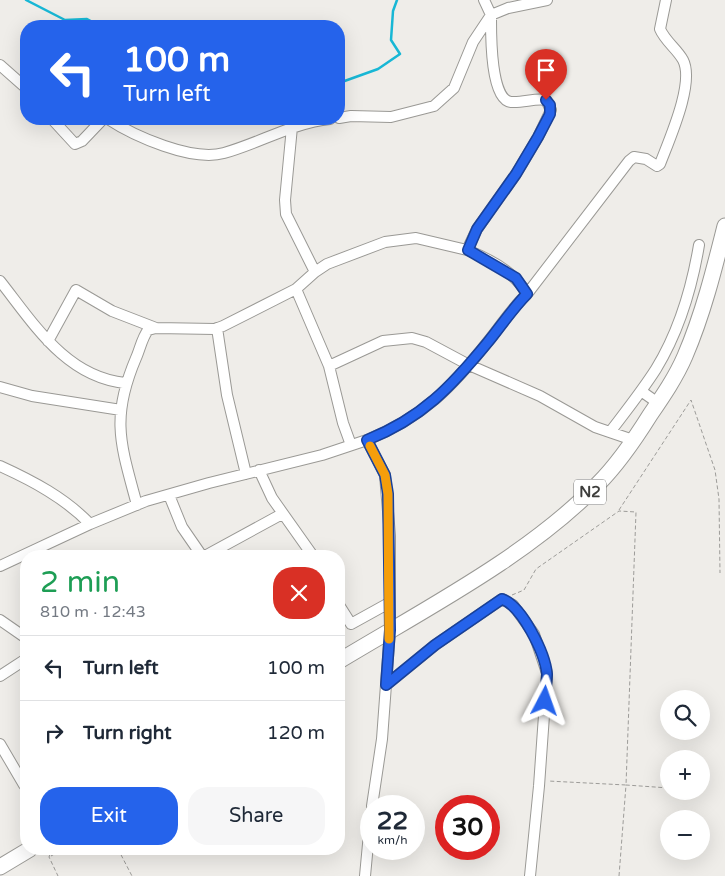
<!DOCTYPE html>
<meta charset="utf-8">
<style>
body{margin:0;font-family:"Varela Round",sans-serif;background:#f6f6f7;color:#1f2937;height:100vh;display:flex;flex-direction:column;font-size:19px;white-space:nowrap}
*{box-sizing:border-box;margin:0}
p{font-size:16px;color:#747a83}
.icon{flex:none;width:28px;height:28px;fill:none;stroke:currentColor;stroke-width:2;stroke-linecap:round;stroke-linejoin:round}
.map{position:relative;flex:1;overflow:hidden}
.side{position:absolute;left:20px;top:550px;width:325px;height:305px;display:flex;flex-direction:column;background:#fff;border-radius:20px;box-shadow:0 5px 20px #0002}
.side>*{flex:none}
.hud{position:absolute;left:20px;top:20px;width:325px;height:105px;border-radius:20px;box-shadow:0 5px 20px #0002;background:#2563eb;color:#fff;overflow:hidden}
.controls{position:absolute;left:660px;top:690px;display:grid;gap:10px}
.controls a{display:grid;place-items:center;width:50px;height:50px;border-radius:50%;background:#fff;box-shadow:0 5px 20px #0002;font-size:25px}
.speed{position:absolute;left:360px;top:795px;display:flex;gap:10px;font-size:25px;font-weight:700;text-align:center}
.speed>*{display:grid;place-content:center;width:65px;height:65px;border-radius:50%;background:#fff;box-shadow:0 5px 20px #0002;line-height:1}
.speed small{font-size:12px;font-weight:400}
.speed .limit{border:8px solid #d22;background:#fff;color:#111}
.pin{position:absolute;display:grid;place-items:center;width:42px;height:42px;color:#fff;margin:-51px -21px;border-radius:50% 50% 50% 0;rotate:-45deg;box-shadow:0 0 5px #0007}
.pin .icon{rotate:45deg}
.me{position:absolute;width:55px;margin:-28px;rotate:4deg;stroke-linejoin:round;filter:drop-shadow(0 0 4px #0008)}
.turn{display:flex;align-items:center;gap:18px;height:105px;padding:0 20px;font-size:22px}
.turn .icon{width:65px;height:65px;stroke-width:2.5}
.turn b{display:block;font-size:35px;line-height:42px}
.round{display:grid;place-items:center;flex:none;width:52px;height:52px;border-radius:20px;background:#f6f6f7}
.summary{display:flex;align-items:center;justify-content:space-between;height:85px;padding:0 20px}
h1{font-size:30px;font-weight:600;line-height:38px;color:#1e9e55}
.button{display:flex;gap:10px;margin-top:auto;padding:10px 20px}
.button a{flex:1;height:58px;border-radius:20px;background:#2563eb;color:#fff;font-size:20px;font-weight:600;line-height:58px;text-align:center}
.button a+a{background:#f6f6f7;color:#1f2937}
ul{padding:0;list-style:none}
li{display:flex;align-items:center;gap:15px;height:65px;padding:0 20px;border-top:1px solid #e0e1e3}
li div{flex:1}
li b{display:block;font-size:19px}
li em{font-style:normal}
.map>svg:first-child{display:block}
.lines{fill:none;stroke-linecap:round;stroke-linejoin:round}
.stream{stroke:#18b7d5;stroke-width:2.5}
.minor-casing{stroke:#9a9995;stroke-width:12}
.highway-casing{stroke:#9a9995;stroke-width:17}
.path{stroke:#9d9c99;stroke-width:1;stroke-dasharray:4 2.5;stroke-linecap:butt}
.minor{stroke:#fff;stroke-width:10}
.highway{stroke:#fff;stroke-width:15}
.route-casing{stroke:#184099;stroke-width:12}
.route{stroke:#2563eb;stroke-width:9}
.slow{stroke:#f59e0b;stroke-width:9}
.labels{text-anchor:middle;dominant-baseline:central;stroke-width:4.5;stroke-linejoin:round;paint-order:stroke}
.shield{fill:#fff;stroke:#777776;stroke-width:1}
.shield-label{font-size:15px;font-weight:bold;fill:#3d3d3b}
</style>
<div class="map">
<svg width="725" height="876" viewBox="0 0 725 876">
<rect width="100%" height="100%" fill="#efede9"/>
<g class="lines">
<path class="stream" d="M 26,0 L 65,20 L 87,19 L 100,26
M 339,83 L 378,69 L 400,54 L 391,40 L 393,11 L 397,0"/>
<g class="minor-casing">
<path id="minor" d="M 0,65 L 26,88
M 339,118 L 351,116 L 391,117 L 434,106 L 454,88 L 473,42 L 491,15 L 484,0
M 52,119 L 75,144 L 82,141 L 103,119
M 108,119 C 134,136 192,162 224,153 C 260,143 292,123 330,119
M 292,127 L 285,200 L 286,214 L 315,272
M 0,281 C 34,324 66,377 125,383
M 296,289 L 329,366 L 343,423 L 351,445
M 527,294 L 629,161 L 634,157 L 646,159 L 657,166 L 660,164 C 669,140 695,83 683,60 C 677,49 665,41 660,29 L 666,0
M 217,328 L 227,395 L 246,474
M 48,341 L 76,290 L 112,311 L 156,328
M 329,366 L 383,341 L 412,338 L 426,342 L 469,365 L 540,396 L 595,427 L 633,440
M 0,387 L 32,396 L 121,410
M 641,391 L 658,403
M 610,432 C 626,411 642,391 656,369 C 678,333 692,287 699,245
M 367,440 C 424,417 453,386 490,339 C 502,324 513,307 527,294 C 515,272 490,259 467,250 L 477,229 L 516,174 L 538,137 L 551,110 L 546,100 C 535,98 523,103 511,102 C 490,100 491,32 491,15 L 508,8 L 547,0
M 0,466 C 33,481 65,498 90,524
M 259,470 L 272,498 L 313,556
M 169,495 L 182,527 L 202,556
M 137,505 C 121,445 110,419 136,358 C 140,349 142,338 148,330 L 156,328 L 215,329 L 223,326 L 296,289 L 315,272 L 327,264 L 385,242 L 416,238 L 467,250
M 205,556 L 282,514
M 0,566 L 90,524 L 146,501 L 209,483 L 322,455 L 367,440 L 385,475 L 390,536 L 390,630 L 382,739 L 372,806
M 339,605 L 351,624 L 389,603
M 0,620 L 26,638
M 0,676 L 26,659
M 386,685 L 435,645 L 502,599 L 513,605 L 534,634 L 547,673 L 539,786 L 530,876
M 0,744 L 24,785
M 365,876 L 371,812"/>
</g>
<g class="highway-casing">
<path id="highway" d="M 339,661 C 425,609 528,556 598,484 C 618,464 635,439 650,415 C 663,396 676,377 685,356 C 703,314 714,270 725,226
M 0,867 L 30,849"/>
</g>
<path class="path" d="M 619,510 L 691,400 L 715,470 L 719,499 L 720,573
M 512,595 L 524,590 L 536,569 L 619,511 L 636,512 L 626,785 L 548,781
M 52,849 L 49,857 L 58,876
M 118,849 L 132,876
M 51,856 L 63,849
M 619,876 L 626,785 L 669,788"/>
<use href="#minor" class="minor"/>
<use href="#highway" class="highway"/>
</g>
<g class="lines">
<g class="route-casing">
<path id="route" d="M 545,701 C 545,692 547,682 547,674 C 545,653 522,606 502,599 L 435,645 L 386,685 L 390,630 L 388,494 L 385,475 L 367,440 C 422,418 451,387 488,342 C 501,326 513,308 527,294 L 516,278 L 468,250 L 477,229 L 516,174 L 538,137 L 550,114 L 550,105 L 546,100"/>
</g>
<use href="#route" class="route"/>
<path class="slow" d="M 370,446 L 385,475 L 388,494 L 389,639"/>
</g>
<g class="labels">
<rect class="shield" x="574" y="479.5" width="32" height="25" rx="4"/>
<g class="shield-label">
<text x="590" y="492">N2</text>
</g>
</g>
</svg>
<div class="controls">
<a><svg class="icon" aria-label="search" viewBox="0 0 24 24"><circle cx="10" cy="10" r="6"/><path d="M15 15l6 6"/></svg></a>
<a>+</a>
<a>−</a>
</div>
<div class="speed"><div>22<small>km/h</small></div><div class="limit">30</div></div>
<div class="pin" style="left:546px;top:100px;background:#d93025"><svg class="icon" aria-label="arrive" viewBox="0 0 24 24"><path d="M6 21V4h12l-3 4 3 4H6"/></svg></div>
<svg class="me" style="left:545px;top:701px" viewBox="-20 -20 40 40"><path d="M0-17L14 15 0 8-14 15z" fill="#2563eb" stroke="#fff" stroke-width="4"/></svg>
<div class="hud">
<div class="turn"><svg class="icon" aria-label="left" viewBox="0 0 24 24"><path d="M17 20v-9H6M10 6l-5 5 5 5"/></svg><div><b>100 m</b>Turn left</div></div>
</div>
<section class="side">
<div class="summary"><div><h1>2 min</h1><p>810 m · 12:43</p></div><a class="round" style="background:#d93025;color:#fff"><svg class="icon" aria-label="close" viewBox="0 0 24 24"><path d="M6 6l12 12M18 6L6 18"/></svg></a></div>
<ul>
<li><svg class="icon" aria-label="left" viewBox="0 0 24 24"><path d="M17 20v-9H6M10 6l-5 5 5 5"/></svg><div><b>Turn left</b></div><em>100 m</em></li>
<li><svg class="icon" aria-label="right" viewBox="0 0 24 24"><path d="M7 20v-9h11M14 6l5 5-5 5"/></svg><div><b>Turn right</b></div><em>120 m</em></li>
</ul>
<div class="button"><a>Exit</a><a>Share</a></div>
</section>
</div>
